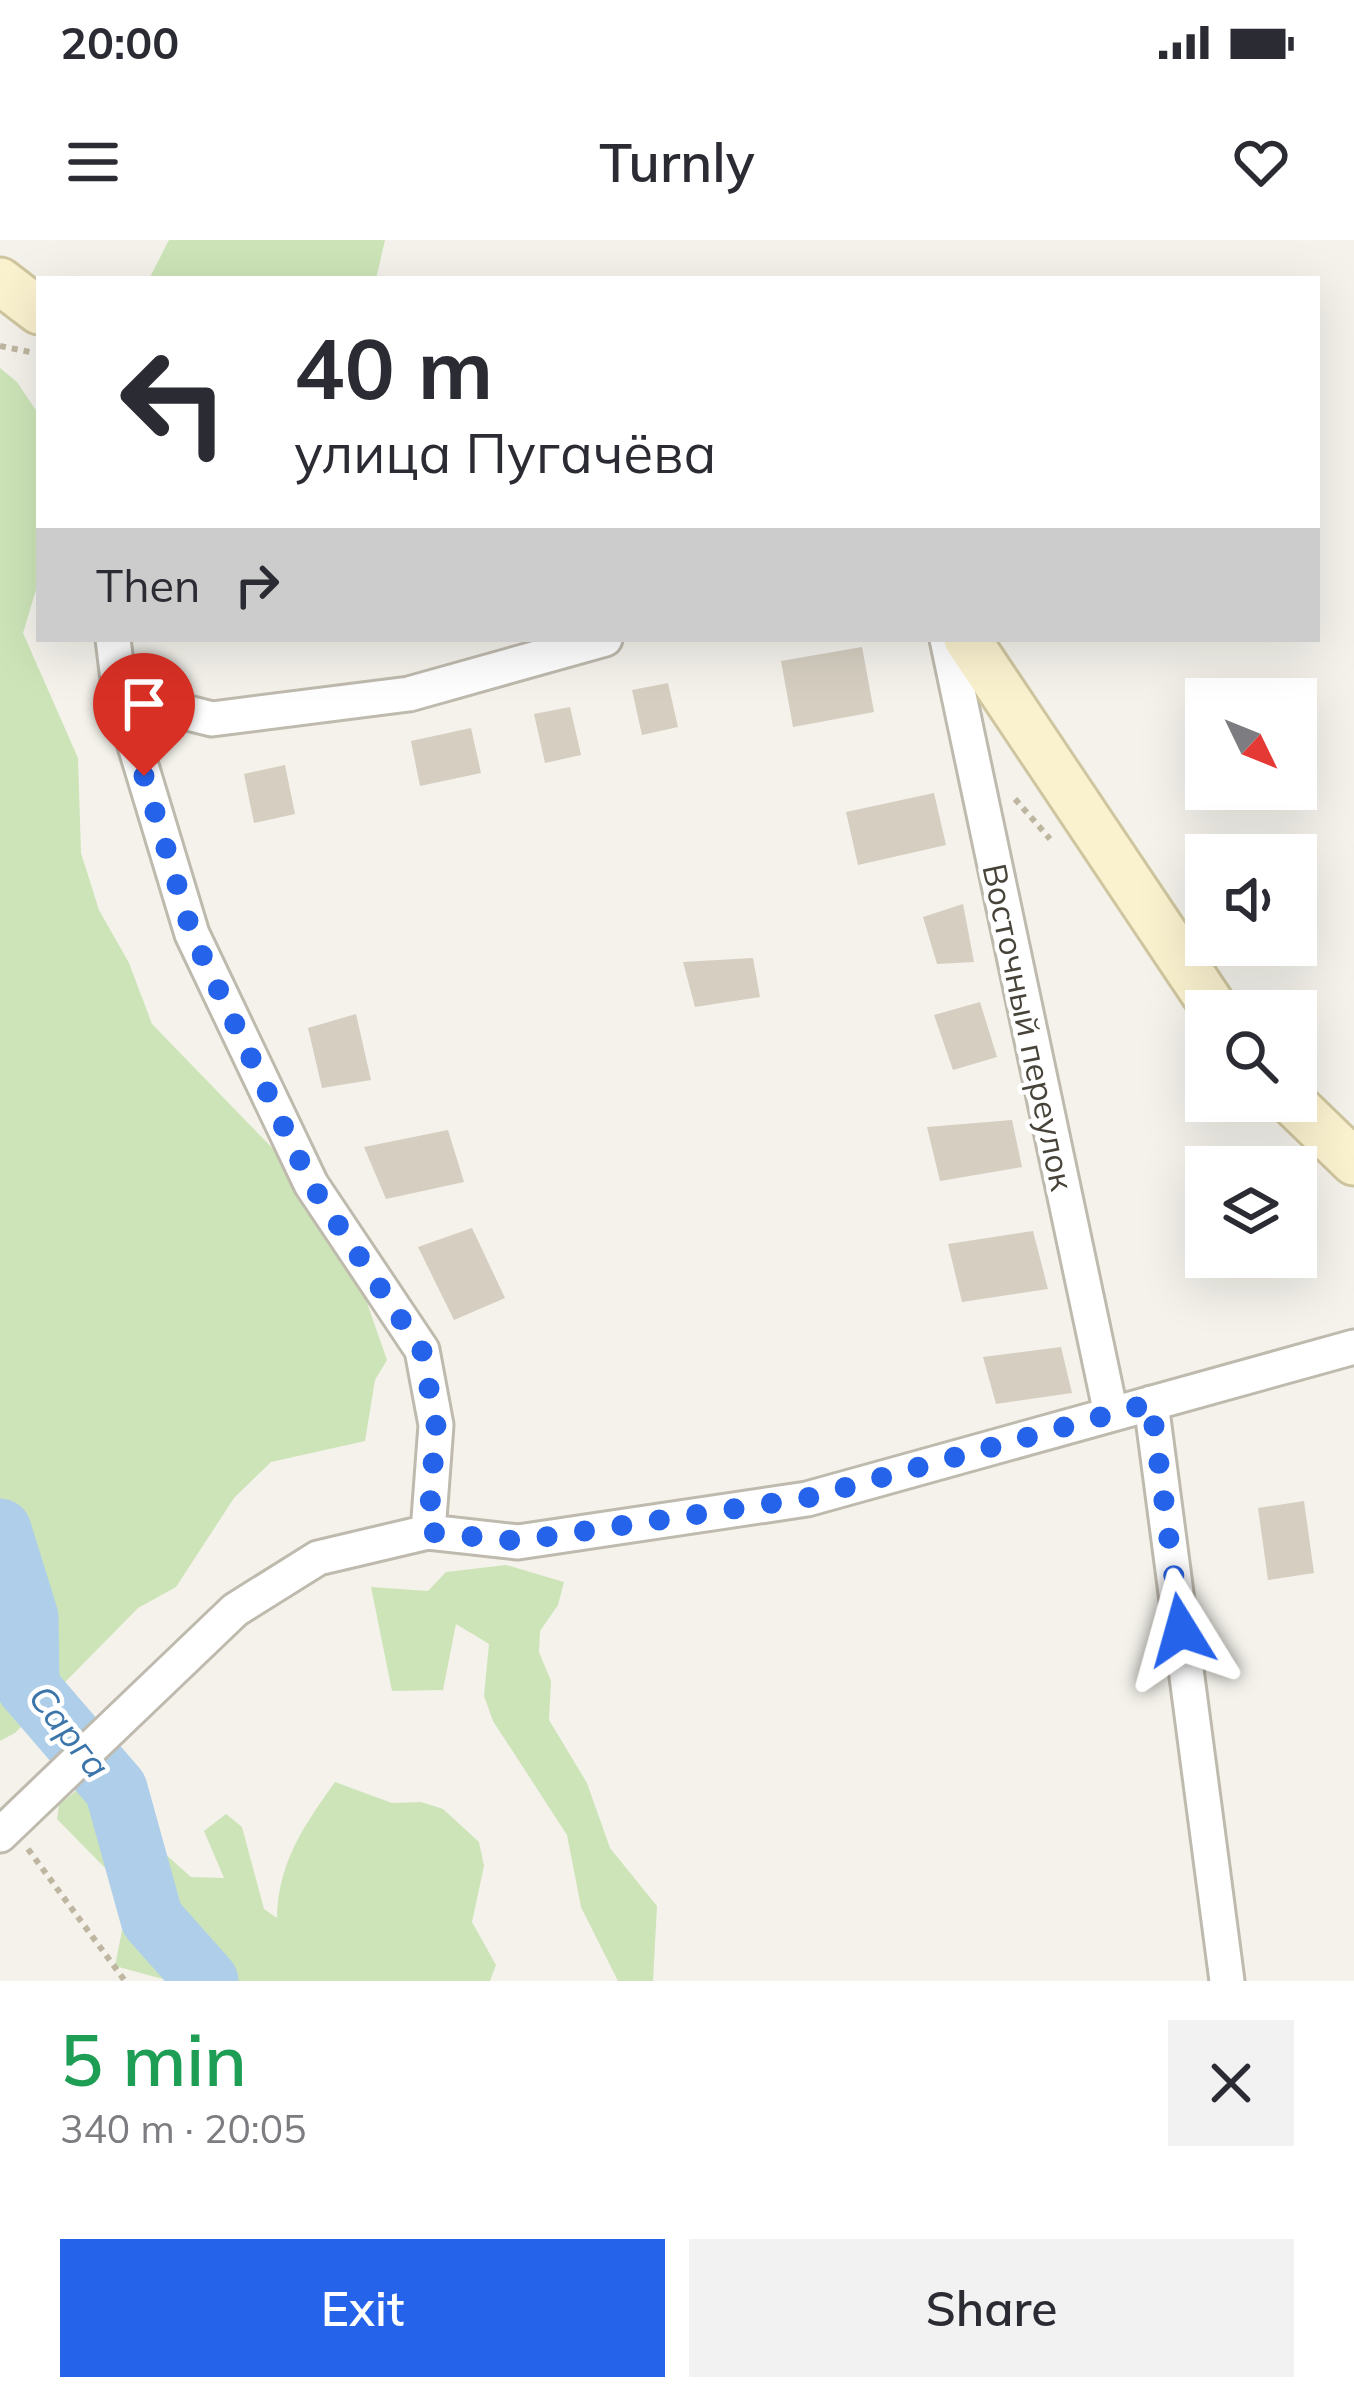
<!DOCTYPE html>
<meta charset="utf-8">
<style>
body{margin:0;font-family:Mulish,sans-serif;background:#f2f2f3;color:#2b2b33;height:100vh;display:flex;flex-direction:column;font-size:45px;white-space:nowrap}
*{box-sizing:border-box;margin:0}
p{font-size:39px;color:#7c7c81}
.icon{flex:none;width:66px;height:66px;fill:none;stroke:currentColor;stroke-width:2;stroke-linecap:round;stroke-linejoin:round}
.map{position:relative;height:1741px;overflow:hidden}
.side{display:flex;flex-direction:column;background:#fff;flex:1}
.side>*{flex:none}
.top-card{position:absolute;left:36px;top:36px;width:1284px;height:366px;border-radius:0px;box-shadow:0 12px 48px #0002;background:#fff;color:#2b2b33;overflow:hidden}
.needle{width:78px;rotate:133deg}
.controls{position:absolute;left:1185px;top:438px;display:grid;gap:24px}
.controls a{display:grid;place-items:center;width:132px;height:132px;border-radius:0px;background:#fff;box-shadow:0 12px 48px #0002;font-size:60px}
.pin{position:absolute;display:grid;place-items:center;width:102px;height:102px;color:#fff;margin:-123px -51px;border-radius:50% 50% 50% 0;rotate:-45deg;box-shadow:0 0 12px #0007}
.pin .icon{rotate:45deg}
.me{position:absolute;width:132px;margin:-66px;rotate:352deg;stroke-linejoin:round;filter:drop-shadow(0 0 9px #0008)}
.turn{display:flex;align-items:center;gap:42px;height:252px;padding:0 60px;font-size:54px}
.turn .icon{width:156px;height:156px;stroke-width:2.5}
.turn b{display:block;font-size:84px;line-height:102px}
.then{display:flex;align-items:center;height:114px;padding:0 60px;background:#0003;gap:24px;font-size:45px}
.round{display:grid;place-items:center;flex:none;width:126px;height:126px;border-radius:0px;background:#f2f2f3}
.head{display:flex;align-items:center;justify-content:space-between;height:204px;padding:0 60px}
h1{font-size:72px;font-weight:600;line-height:90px;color:#1e9e55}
.cta{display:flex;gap:24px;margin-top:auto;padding:24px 60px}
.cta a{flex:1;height:138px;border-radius:0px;background:#2563eb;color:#fff;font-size:48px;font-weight:600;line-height:138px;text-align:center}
.cta a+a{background:#f2f2f3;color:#2b2b33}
.status{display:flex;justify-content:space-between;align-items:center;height:84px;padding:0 60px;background:#fff;direction:ltr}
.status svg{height:33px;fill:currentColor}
header{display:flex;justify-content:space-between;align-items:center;height:156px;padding:0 60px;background:#fff;font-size:54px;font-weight:600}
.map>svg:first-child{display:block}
.green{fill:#cde4b8}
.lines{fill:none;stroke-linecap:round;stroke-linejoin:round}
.river{stroke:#aeceea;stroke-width:63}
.building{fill:#d5cec1}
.street-casing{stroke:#bfbaae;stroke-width:39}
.secondary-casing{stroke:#cfc69f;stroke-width:51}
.path{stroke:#bfb6a1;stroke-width:6;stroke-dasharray:6 6;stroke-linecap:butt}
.street{stroke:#fff;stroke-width:33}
.secondary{stroke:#faf2cf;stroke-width:45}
.route{stroke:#2563eb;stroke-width:21;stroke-dasharray:0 37.8}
.labels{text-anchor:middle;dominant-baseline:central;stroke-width:9;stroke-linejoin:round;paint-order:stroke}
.street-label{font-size:33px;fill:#474339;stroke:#fff}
.water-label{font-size:36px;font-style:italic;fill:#3c75aa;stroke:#fff}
</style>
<div class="status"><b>20:00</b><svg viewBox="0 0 49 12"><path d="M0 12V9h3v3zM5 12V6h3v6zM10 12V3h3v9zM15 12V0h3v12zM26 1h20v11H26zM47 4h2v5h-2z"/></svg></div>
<header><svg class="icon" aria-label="menu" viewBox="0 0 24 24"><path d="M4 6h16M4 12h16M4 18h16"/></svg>Turnly<svg class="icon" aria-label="heart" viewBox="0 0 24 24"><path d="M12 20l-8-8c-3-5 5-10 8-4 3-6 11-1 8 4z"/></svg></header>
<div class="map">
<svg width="1354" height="1741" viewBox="0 0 1354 1741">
<rect width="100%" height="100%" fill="#f4f2eb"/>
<path class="green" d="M 169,0 L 385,0 L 376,39 L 149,39 Z
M 0,128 L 17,142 L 39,175 L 39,340 L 23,393 L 78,518 L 81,613 L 99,670 L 129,723 L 152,784 L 281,917 L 365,1057 L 387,1120 L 375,1140 L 365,1201 L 271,1222 L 234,1258 L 176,1347 L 138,1368 L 15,1493 L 0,1501 Z
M 506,1325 L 564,1342 L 558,1365 L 540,1391 L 539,1412 L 551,1441 L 549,1480 L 587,1543 L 610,1608 L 657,1666 L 653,1741 L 618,1741 L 581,1667 L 567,1595 L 493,1481 L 484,1456 L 489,1404 L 456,1384 L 443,1450 L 392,1451 L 371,1347 L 428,1351 L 446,1332 Z
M 101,1541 L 116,1549 L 128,1581 L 191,1637 L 224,1638 L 204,1591 L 226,1574 L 242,1587 L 264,1669 L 277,1678 C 278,1623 303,1587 335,1542 L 392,1563 L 421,1562 L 443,1569 L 479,1602 L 484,1626 L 472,1682 L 496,1725 L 490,1741 L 170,1741 L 115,1726 L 126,1670 L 112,1635 L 57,1579 L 59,1565 L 84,1544 Z"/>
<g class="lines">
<path class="river" d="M 0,1290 L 27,1377 L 28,1447 L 116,1549 L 152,1679 L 207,1741"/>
</g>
<path class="building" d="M 862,407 L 874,472 L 793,487 L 781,421 Z
M 668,443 L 678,487 L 642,495 L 632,450 Z
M 570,467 L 581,515 L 545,523 L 534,474 Z
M 471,488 L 481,533 L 420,546 L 411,501 Z
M 285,525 L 295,574 L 254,583 L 244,534 Z
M 934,553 L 946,605 L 858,625 L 846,572 Z
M 963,664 L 974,722 L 937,724 L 923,677 Z
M 753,718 L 760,757 L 695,767 L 683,722 Z
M 980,762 L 997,817 L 953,830 L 934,775 Z
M 356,774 L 371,840 L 322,848 L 308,788 Z
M 1012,880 L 1022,927 L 940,941 L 927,887 Z
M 448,890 L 464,942 L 386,959 L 364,907 Z
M 472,988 L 505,1058 L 454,1080 L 418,1007 Z
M 1033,991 L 1048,1049 L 962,1062 L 948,1004 Z
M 1061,1107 L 1072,1153 L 996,1164 L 983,1117 Z
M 1304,1261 L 1314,1333 L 1268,1340 L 1258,1268 Z"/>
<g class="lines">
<g class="street-casing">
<path id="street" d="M 113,399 L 120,456 L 192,694 L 311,944 L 422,1110 L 436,1185 L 428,1292
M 947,399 L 1111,1174
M 120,456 L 212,479 L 409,454 L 605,399
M 1151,1163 L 1227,1741
M 0,1595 L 235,1370 L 318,1318 L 428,1292 L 518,1302 L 807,1259 L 1354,1107"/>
</g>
<g class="secondary-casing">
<path id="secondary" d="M 0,41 L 39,71
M 967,399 L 1216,771
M 1291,861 L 1354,922"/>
</g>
<path class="path" d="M 0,106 L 30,112
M 1015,559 L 1050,599
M 28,1609 L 125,1741"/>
<use href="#street" class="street"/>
<use href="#secondary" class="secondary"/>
</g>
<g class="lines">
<path class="route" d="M 144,536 L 192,694 L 311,944 L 422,1111 L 436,1185 L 428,1292 L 518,1301 L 807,1258 L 1151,1163 L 1181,1390"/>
</g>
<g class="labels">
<g class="street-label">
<text transform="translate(1029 787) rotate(78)">Восточный переулок</text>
</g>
<g class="water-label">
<text transform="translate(70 1491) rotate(52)">Сарга</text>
</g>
</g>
</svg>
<div class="controls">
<a><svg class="needle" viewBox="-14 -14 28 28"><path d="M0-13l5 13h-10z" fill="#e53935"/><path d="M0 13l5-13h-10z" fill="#7c7c81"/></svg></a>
<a><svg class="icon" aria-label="sound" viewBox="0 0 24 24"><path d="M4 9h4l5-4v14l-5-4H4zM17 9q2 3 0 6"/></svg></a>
<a><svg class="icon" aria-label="search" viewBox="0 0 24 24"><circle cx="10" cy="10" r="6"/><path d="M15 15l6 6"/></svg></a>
<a><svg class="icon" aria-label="layers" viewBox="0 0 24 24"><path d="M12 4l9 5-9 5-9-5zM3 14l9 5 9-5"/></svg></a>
</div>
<div class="pin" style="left:144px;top:536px;background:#d93025"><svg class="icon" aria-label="arrive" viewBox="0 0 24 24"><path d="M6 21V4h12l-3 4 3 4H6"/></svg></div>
<svg class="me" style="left:1181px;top:1390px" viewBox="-20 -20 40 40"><path d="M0-17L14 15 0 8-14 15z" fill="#2563eb" stroke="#fff" stroke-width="4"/></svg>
<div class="top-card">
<div class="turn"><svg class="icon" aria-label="left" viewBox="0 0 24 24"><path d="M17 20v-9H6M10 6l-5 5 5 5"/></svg><div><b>40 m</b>улица Пугачёва</div></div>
<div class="then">Then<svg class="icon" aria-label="right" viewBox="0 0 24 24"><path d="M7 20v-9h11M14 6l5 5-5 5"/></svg></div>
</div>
</div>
<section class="side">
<div class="head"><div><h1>5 min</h1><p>340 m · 20:05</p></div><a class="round"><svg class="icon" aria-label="close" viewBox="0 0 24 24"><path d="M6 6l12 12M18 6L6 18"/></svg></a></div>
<div class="cta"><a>Exit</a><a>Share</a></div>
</section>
